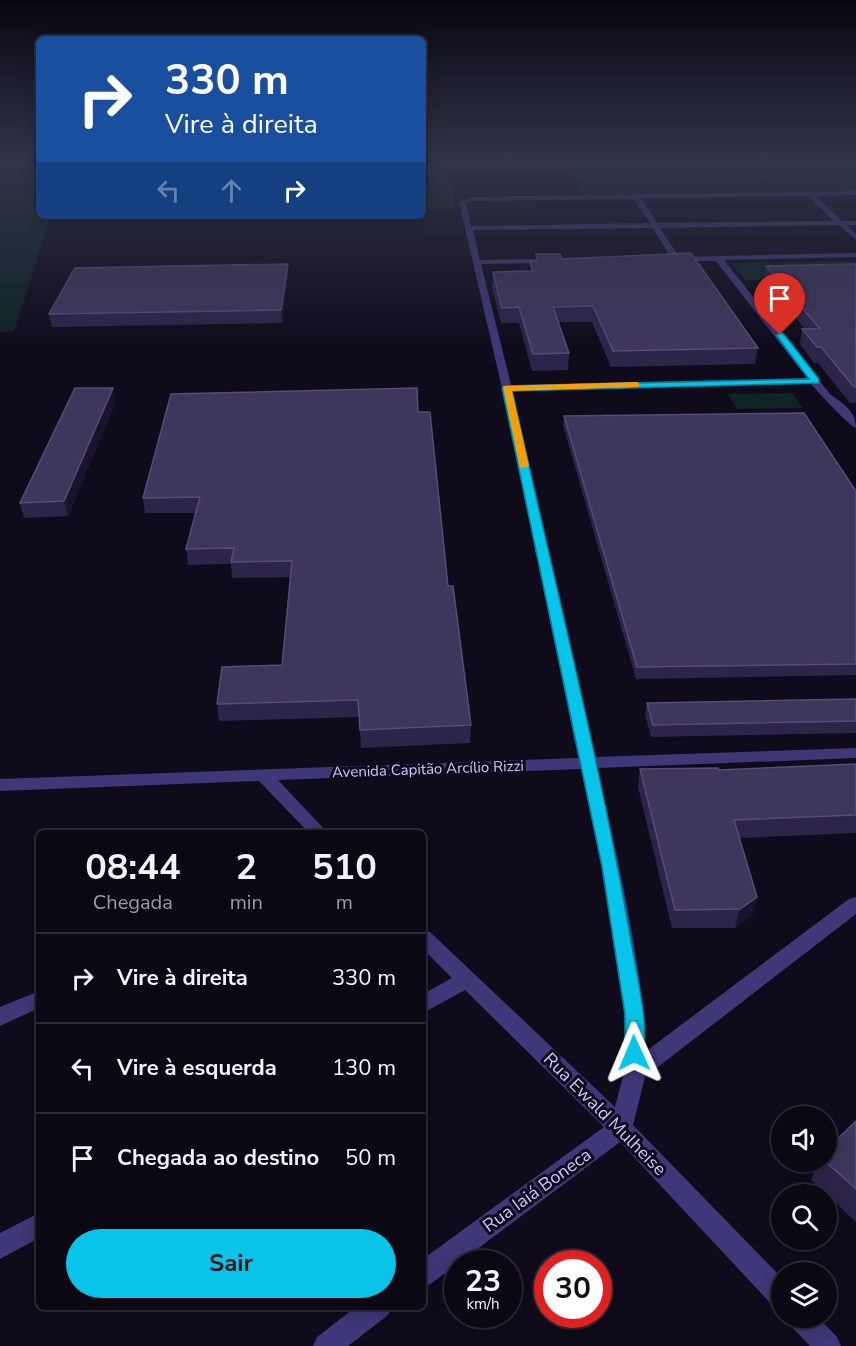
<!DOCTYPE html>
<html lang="pt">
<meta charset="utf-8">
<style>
body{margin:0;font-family:"Nunito Sans",sans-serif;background:#14111d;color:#f1f3f6;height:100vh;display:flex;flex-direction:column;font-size:22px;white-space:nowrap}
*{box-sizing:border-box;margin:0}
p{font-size:20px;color:#9a9aa0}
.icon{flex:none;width:33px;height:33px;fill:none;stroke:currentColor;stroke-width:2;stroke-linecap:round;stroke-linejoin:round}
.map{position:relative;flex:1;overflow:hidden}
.drawer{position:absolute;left:36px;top:830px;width:390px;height:480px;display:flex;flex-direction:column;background:#0b0814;border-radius:9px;box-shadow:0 3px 15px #0003,0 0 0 2px #2b2934}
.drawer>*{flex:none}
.banner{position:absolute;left:36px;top:36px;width:390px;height:183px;border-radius:9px;box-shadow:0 3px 15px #0003,0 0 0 2px #2b2934;background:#1a4fa0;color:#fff;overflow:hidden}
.controls{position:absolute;left:771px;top:1106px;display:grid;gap:12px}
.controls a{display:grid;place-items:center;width:66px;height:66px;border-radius:50%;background:#0b0814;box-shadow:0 3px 15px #0003,0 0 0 2px #2b2934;font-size:30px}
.speed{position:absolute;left:444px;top:1250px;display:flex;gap:12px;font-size:30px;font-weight:700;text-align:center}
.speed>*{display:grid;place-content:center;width:78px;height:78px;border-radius:50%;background:#0b0814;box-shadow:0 3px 15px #0003,0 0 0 2px #2b2934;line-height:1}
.speed small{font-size:15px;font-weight:400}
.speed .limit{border:9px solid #d22;background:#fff;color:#111}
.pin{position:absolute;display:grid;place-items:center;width:51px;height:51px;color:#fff;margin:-62px -26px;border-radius:50% 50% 50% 0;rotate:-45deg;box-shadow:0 0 6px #0007}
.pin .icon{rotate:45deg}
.me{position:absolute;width:66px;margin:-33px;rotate:359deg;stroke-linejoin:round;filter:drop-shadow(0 0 4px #0008)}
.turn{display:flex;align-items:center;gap:21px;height:126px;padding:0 30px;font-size:27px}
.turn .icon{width:78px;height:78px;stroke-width:2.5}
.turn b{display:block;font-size:42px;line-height:51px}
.lanes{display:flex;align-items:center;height:57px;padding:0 30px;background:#0003;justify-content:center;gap:30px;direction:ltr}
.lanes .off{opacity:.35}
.eta{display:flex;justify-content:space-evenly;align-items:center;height:102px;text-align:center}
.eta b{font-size:36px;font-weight:700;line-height:42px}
.button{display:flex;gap:12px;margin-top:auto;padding:12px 30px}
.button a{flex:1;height:69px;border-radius:36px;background:#08c4e8;color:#111;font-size:24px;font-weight:700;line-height:69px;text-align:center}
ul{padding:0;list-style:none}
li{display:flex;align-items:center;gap:18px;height:90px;padding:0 30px;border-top:2px solid #2b2934}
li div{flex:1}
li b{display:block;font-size:22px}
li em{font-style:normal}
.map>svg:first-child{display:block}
.green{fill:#0f2424}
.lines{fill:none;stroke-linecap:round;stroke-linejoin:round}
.street{fill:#3e3878;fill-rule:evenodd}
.wall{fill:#2d2449}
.shaded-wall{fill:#1a132e}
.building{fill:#3f365c;stroke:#564c75;stroke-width:1.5}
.route{fill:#08c4e8;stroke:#057f97;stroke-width:1.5}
.slow{fill:#f59e0b}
.labels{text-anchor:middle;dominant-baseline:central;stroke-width:6;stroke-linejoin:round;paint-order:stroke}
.street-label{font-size:15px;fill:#d0c7fd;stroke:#0f0b1b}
.near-street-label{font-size:18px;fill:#d0c7fd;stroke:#0f0b1b}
</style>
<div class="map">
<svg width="856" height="1346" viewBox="0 0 856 1346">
<rect width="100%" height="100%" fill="#0f0b1b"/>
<path class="green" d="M 6,159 L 39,159 L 39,216 L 181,216 L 50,219 L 14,331 L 0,332 L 0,176 Z
M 423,159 L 443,159 L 453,163 L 448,168 L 455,210 L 423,211 Z
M 469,159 L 856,159 L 856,191 L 581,195 L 569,164 Z
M 856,261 L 856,278 L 745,280 L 732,263 Z
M 792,393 L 803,408 L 737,409 L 728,394 Z"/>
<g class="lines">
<path class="street" d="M 856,191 L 856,195 L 816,196 L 842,221 L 856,221 L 856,225 L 847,225 L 856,234 L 856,240 L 839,225 L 660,228 L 679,257 L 856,253 L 856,257 L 724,260 L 830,394 C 843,404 856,410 856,428 C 849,426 818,392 811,384 L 513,391 L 595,757 L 856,748 L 856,758 L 597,768 C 617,858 643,960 645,1052 L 849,899 L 856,897 L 856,914 L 645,1077 L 633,1125 L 782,1278 L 782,1310 L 773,1306 L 620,1142 L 432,1283 L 423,1287 L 423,1259 L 604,1127 L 465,990 L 423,1013 L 423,994 L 452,978 L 423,949 L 423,929 L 430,932 L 615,1107 L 624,1072 L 624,1014 L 601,866 L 581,769 L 278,780 L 327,832 L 308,832 L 259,781 L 0,791 L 0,779 L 578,758 L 502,388 L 459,202 L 473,197 ZM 808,196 L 834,221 L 657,223 L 641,198 ZM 634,199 L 650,223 L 471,226 L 466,203 L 473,201 ZM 653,228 L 673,261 L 716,261 L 807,378 L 511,385 L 481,264 L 550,263 L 554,261 L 550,259 L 480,260 L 473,230 Z
M 39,991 L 39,1008 L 0,1026 L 0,1007 Z
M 39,1213 L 39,1238 L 0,1259 L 0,1233 Z
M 357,1306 L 392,1306 L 388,1315 L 348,1346 L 313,1346 L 317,1337 Z
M 787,1317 L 818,1317 L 837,1337 L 841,1346 L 810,1346 L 791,1326 Z"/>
</g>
<path class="wall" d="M 536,254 L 562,259 L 758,348 L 755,364 L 611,367 L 592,322 L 558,322 L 569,353 L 568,370 L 532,371 L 519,323 L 501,323 L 492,287 L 493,272 L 530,271 L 530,261 L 536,261 Z
M 856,264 L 856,403 L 850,403 L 818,363 L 814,363 L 800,344 L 802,329 L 805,329 L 764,279 L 766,266 Z
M 288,276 L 282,323 L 52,327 L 49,314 Z
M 116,402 L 68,516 L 24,518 L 20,503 Z
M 418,412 L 471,725 L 470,743 L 361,748 L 359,717 L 219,721 L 217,704 L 282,665 L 291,577 L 232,578 L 231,564 L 188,565 L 186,549 L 195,513 L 145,513 L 143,498 Z
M 564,416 L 856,491 L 856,675 L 636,679 L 563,425 Z
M 856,699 L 856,733 L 651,737 L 645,715 L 647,703 Z
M 856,764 L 856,833 L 739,838 L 757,897 L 752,916 L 735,928 L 672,928 L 638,787 L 640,769 L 719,770 Z
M 856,1121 L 856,1222 L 811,1180 L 818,1161 L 826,1161 Z"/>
<path class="shaded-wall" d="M 288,264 L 288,276 L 282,323 L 281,310 Z
M 113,388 L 116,402 L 68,516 L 64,501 Z
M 757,897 L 752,916 L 735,928 L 740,909 Z"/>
<path class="building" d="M 691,253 L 758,348 L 613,351 L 593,306 L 553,307 L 569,353 L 533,354 L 519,307 L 502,308 L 493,272 L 533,271 L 530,261 L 538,261 L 536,254 L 560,254 L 562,259 Z
M 288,264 L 281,310 L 49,314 L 75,268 Z
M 856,264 L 856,387 L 854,387 L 821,347 L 817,347 L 802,329 L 820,329 L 766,266 Z
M 75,388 L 113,388 L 64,501 L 20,503 Z
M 417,388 L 418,412 L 430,412 L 448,586 L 453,586 L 471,725 L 360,730 L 358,700 L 217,704 L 222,667 L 282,665 L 292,561 L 231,562 L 234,548 L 186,549 L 200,497 L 143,498 L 171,394 Z
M 804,413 L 856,491 L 856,664 L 637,667 L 564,416 Z
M 856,699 L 856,721 L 653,725 L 647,703 Z
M 856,764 L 856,815 L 734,820 L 757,897 L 740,909 L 675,910 L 640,769 L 718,768 L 719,770 Z
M 856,1121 L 856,1189 L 825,1161 L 826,1161 L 826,1150 Z"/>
<linearGradient id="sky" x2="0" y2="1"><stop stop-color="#08060f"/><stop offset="0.46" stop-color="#31344a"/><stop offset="1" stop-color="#31344a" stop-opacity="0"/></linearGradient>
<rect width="856" height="347" fill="url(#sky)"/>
<path class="route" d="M 780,333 L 783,333 L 819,379 L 819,383 L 512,391 C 553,576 600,760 632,947 C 636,972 652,1036 641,1059 L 634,1061 L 628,1059 L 625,1053 L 625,1014 L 602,866 L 502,388 L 507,386 L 809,379 L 776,335 Z"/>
<path class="slow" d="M 636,382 L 639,383 L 639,387 L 512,391 L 529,466 L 520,468 L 503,386 Z"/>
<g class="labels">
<g class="street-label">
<text transform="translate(428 769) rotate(-2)">Avenida Capitão Arcílio Rizzi</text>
</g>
<g class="near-street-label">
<text transform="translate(605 1114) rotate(45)">Rua Ewald Mulheise</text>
<text transform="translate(537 1190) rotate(-36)">Rua Iaiá Boneca</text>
</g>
</g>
</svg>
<div class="controls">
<a><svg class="icon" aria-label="sound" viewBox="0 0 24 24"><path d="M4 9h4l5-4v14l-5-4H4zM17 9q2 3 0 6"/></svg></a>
<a><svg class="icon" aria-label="search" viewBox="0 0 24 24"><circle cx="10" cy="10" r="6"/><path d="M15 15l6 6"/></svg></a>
<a><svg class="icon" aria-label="layers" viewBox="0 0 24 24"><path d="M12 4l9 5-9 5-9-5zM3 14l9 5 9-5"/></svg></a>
</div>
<div class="speed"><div>23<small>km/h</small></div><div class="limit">30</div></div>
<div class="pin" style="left:780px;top:335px;background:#d93025"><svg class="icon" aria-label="arrive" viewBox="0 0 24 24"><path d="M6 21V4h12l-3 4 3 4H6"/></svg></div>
<svg class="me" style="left:634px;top:1053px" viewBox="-20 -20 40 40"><path d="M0-17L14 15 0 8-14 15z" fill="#08c4e8" stroke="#fff" stroke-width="4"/></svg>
<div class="banner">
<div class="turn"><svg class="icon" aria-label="right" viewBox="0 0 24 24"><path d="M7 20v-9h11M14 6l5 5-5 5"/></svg><div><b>330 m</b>Vire à direita</div></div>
<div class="lanes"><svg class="icon off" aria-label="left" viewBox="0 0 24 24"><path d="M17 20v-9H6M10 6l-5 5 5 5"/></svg><svg class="icon off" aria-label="ahead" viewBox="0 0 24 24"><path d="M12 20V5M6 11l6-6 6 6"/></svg><svg class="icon" aria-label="right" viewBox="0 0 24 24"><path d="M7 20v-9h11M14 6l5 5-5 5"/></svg></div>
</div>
<section class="drawer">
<div class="eta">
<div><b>08:44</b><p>Chegada</p></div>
<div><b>2</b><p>min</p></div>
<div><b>510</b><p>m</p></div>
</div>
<ul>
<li><svg class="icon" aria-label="right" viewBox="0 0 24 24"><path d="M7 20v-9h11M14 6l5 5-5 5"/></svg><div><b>Vire à direita</b></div><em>330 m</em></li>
<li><svg class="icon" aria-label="left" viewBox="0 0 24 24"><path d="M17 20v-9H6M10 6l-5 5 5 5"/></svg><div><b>Vire à esquerda</b></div><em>130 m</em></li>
<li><svg class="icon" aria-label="arrive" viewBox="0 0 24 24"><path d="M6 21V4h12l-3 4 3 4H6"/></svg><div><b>Chegada ao destino</b></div><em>50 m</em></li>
</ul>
<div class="button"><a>Sair</a></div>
</section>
</div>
